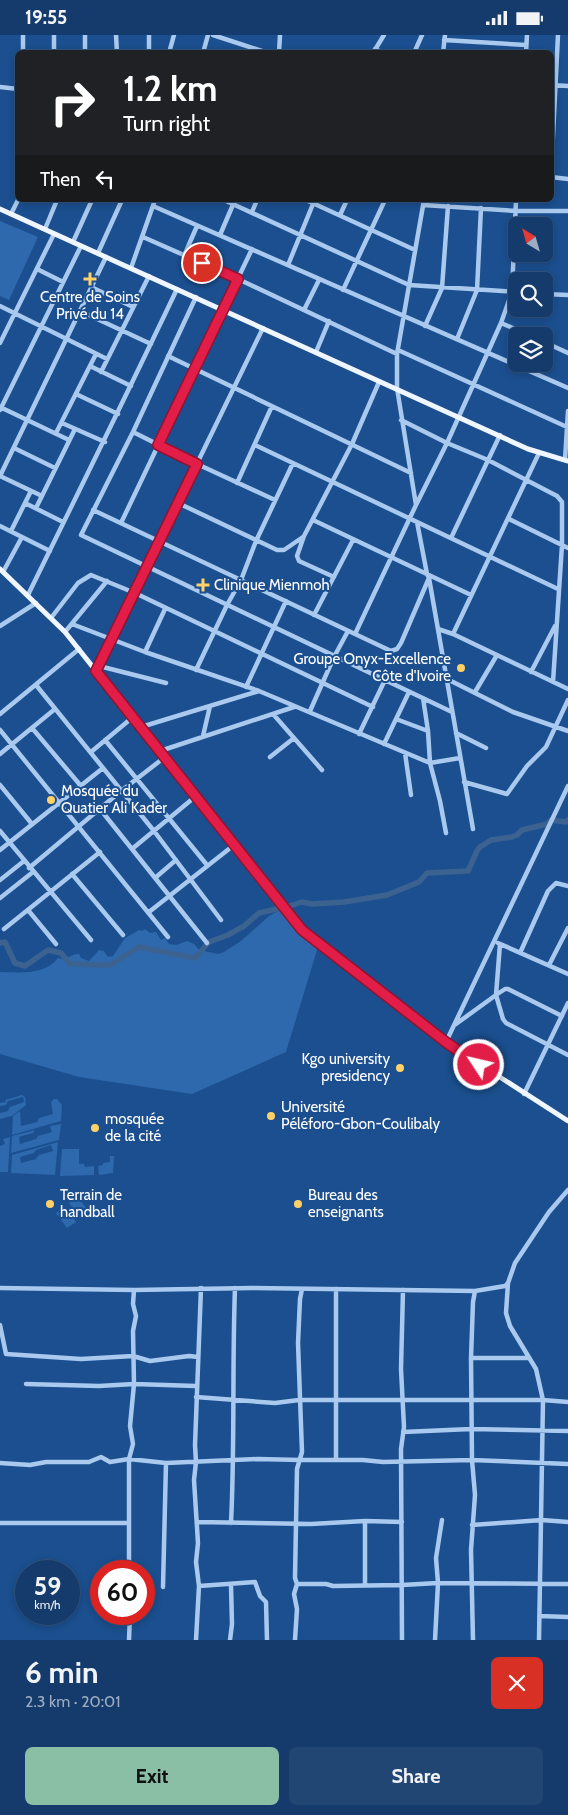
<!DOCTYPE html>
<meta charset="utf-8">
<style>
body{margin:0;font-family:Cabin,sans-serif;background:#214673;color:#f1f3f6;height:100vh;display:flex;flex-direction:column;font-size:19px;white-space:nowrap}
*{box-sizing:border-box;margin:0}
p{font-size:16px;color:#9dadc1}
.icon{flex:none;width:28px;height:28px;fill:none;stroke:currentColor;stroke-width:2;stroke-linecap:round;stroke-linejoin:round}
.map{position:relative;height:1605px;overflow:hidden}
.panel{display:flex;flex-direction:column;background:#143b6b;flex:1}
.panel>*{flex:none}
.top-card{position:absolute;left:15px;top:15px;width:539px;height:152px;border-radius:8px;box-shadow:0 2px 8px #0003,0 0 0 1px #33557e;background:#202124;color:#fff;overflow:hidden}
.needle{width:32px;rotate:323deg}
.tools{position:absolute;left:508px;top:182px;display:grid;gap:10px}
.tools a{display:grid;place-items:center;width:45px;height:45px;border-radius:8px;background:#143b6b;box-shadow:0 2px 8px #0003,0 0 0 1px #33557e;font-size:25px}
.speed{position:absolute;left:15px;top:1525px;display:flex;gap:10px;font-size:25px;font-weight:700;text-align:center}
.speed>*{display:grid;place-content:center;width:65px;height:65px;border-radius:50%;background:#143b6b;box-shadow:0 2px 8px #0003,0 0 0 1px #33557e;line-height:1}
.speed small{font-size:12px;font-weight:400}
.speed .limit{border:8px solid #d22;background:#fff;color:#111}
.pin{position:absolute;display:grid;place-items:center;width:42px;height:42px;color:#fff;margin:-21px;border:2px solid #fff;border-radius:50%;box-shadow:0 1px 5px #0007}
.me{position:absolute;width:55px;margin:-28px;rotate:305deg;stroke-linejoin:round;filter:drop-shadow(0 0 4px #0008)}
.turn{display:flex;align-items:center;gap:18px;height:105px;padding:0 25px;font-size:22px}
.turn .icon{width:65px;height:65px;stroke-width:2.5}
.turn b{display:block;font-size:35px;line-height:42px}
.then{display:flex;align-items:center;height:48px;padding:0 25px;background:#0003;gap:10px;font-size:19px}
.round{display:grid;place-items:center;flex:none;width:52px;height:52px;border-radius:8px;background:#214673}
.overview{display:flex;align-items:center;justify-content:space-between;height:85px;padding:0 25px}
h1{font-size:30px;font-weight:800;line-height:38px}
.cta{display:flex;gap:10px;margin-top:auto;padding:10px 25px}
.cta a{flex:1;height:58px;border-radius:8px;background:#8abfa5;color:#111;font-size:20px;font-weight:800;line-height:58px;text-align:center}
.cta a+a{background:#214673;color:#f1f3f6}
.status{display:flex;justify-content:space-between;align-items:center;height:35px;padding:0 25px;background:#143b6b;direction:ltr}
.status svg{height:14px;fill:currentColor}
.map>svg:first-child{display:block}
.green{fill:#2e69ad;fill-rule:evenodd}
.lines{fill:none;stroke-linecap:round;stroke-linejoin:round}
.river{stroke:#3c6290;stroke-width:5.5}
.minor{stroke:#a9c9ee;stroke-width:4.5}
.major{stroke:#f0f6ff;stroke-width:5}
.route-casing{stroke:#92132f;stroke-width:12}
.route{stroke:#e11d48;stroke-width:9}
.poi-dot{fill:#ffd166;stroke:#1b4f8f;stroke-width:2}
.labels{text-anchor:middle;dominant-baseline:central;stroke-width:4;stroke-linejoin:round;paint-order:stroke}
.poi-label{font-size:15px;fill:#fff;stroke:#1b4f8f;text-anchor:start}
</style>
<div class="status"><b>19:55</b><svg viewBox="0 0 49 12"><path d="M0 12V9h3v3zM5 12V6h3v6zM10 12V3h3v9zM15 12V0h3v12zM26 1h20v11H26zM47 4h2v5h-2z"/></svg></div>
<div class="map">
<svg width="568" height="1605" viewBox="0 0 568 1605">
<rect width="100%" height="100%" fill="#1b4f8f"/>
<path class="green" d="M 0,186 L 38,202 L 9,265 L 0,261 Z
M 282,874 C 289,883 315,907 317,915 L 286,1017 L 192,1059 L 79,1042 L 0,1019 L 0,937 C 20,937 44,941 58,923 C 67,926 72,918 79,919 L 81,923 L 89,926 L 99,915 L 104,916 L 108,922 L 113,921 L 125,903 L 139,895 L 142,896 L 145,894 L 150,898 L 156,897 L 161,905 L 165,903 L 169,909 L 176,910 L 187,906 L 194,909 L 199,915 L 218,919 L 224,917 L 241,906 L 269,881 Z
M 22,1060 L 25,1062 L 26,1070 L 12,1081 L 0,1084 L 0,1078 L 8,1076 L 10,1072 L 24,1067 L 23,1062 L 8,1066 L 6,1070 L 0,1071 L 0,1068 L 4,1067 L 6,1068 L 5,1065 Z
M 54,1064 L 57,1064 L 62,1070 L 61,1086 L 12,1100 L 13,1081 L 20,1076 L 21,1091 L 37,1087 L 39,1083 L 53,1079 L 51,1067 Z
M 61,1089 L 59,1105 L 11,1118 L 12,1101 L 35,1095 L 33,1098 L 19,1102 L 20,1109 L 36,1104 L 38,1101 L 52,1097 L 50,1091 Z
M 10,1102 L 8,1137 L 0,1137 L 0,1111 L 5,1109 L 3,1104 Z
M 58,1107 L 55,1140 L 11,1138 L 12,1120 ZM 51,1110 L 53,1116 L 39,1120 L 36,1124 L 21,1128 L 20,1122 L 34,1118 L 36,1115 Z
M 62,1114 L 79,1114 L 79,1129 L 84,1129 L 85,1132 L 94,1131 L 94,1140 L 60,1141 Z
M 110,1121 L 114,1121 L 113,1138 L 99,1140 L 98,1131 L 103,1130 L 103,1128 L 110,1127 Z
M 78,1162 L 89,1177 L 80,1183 L 69,1168 Z
M 65,1172 L 76,1187 L 67,1193 L 56,1178 Z"/>
<g class="lines">
<path class="river" d="M 286,872 L 302,867 L 312,869 L 344,867 L 387,860 L 419,847 L 427,838 L 468,836 L 477,816 L 480,812 L 491,805 L 512,802 L 517,800 L 522,795 L 547,789 L 551,785 L 566,787 L 568,785
M 0,908 L 5,907 L 15,928 L 25,931 L 48,915 L 61,918 L 70,929 L 110,930 L 139,912 L 195,923 L 209,907 L 228,900 L 244,891 L 259,878 L 281,873"/>
<path class="minor" d="M 23,0 L 23,18
M 116,0 L 117,18
M 149,0 L 149,18
M 213,0 L 268,18
M 444,5 L 526,10
M 375,14 L 384,18
M 54,18 L 54,0
M 85,18 L 85,0
M 169,18 L 174,0
M 203,18 L 208,0
M 279,18 L 280,0
M 373,18 L 384,0
M 414,18 L 422,0
M 443,18 L 445,0
M 526,18 L 527,0
M 551,50 L 568,51
M 0,52 L 18,54
M 551,141 L 558,0
M 551,142 L 568,144
M 224,165 L 409,250 L 516,257
M 306,165 L 415,215
M 423,170 L 516,176 L 568,176
M 153,171 L 568,353
M 252,177 L 257,165
M 11,179 L 18,165
M 340,180 L 347,165
M 45,194 L 57,165
M 220,200 L 235,165
M 143,202 L 238,244 L 397,319
M 73,207 L 92,165
M 98,218 L 122,165
M 184,221 L 197,191
M 288,230 L 313,169
M 131,233 L 155,165
M 37,234 L 63,247
M 91,252 L 133,272
M 343,255 L 385,165
M 544,259 L 568,260
M 196,262 L 133,397 L 81,500 L 452,677
M 0,271 L 107,324
M 304,275 L 319,245
M 80,276 L 151,309
M 501,288 L 531,301
M 425,291 L 442,253 L 448,171
M 457,304 L 477,255 L 481,173
M 544,307 L 568,318
M 0,308 L 54,199
M 398,315 L 567,392
M 316,317 L 329,286
M 168,321 L 411,438
M 90,331 L 131,351
M 101,337 L 149,241
M 76,359 L 118,379
M 0,372 L 69,405
M 0,375 L 81,211
M 401,385 L 447,408 L 488,425 L 557,461 L 562,467 L 562,510 L 553,647
M 62,388 L 105,407
M 133,397 L 197,429 L 275,465
M 56,398 L 96,319
M 255,410 L 558,554
M 14,413 L 55,433
M 565,425 L 568,376
M 0,441 L 106,222
M 0,441 L 42,461
M 237,448 L 272,371
M 25,468 L 63,487
M 178,468 L 277,515 L 284,515 L 303,502
M 416,470 L 397,353 L 397,319 L 424,165
M 36,473 L 75,394
M 93,475 L 391,616 L 397,614 L 401,608 L 429,543
M 509,484 L 568,513
M 313,485 L 471,560
M 417,487 L 427,539 L 429,543 L 473,794
M 121,488 L 252,214
M 0,491 L 50,516
M 11,496 L 31,456
M 451,503 L 500,400
M 3,537 L 22,502
M 334,542 L 299,526 L 297,521 L 304,501 L 352,409 L 379,347
M 28,560 C 78,458 128,357 177,254
M 314,580 L 353,505
M 51,583 L 78,548 L 91,540 L 135,558 L 373,672
M 72,589 L 145,617 L 259,656 L 430,728 L 460,723
M 0,591 L 36,568
M 438,594 L 453,599 L 568,654
M 65,597 L 107,546
M 355,599 L 416,470 L 447,408 L 501,288 L 512,257 L 516,165
M 453,599 L 539,418
M 145,617 L 165,574
M 99,631 L 166,648
M 196,635 L 227,570 L 241,545 L 256,506 L 293,428
M 96,636 L 263,293
M 531,637 L 555,591
M 447,644 L 513,677 L 568,696
M 36,650 L 154,796 L 221,885
M 246,652 L 286,566
M 475,657 L 497,620
M 423,663 L 428,696 L 430,728 L 440,766 L 446,798
M 310,676 L 334,622 L 348,596
M 0,679 L 79,614
M 273,679 L 322,735
M 396,684 L 428,696
M 141,692 L 259,656
M 32,693 L 81,751
M 0,695 L 168,902
M 456,698 L 486,713
M 359,699 L 385,645
M 203,701 L 210,671
M 105,705 L 207,830
M 384,709 L 409,657
M 160,716 L 294,672
M 91,717 L 133,682
M 405,718 L 411,760
M 0,719 L 55,674
M 270,722 L 294,703
M 464,747 L 507,759 L 527,731 L 546,712 L 568,665
M 0,750 L 32,789
M 100,774 L 207,908
M 0,796 L 91,905
M 132,814 L 196,761
M 0,815 L 103,733
M 29,833 L 121,756 L 165,722
M 72,839 L 123,900
M 155,843 L 176,825
M 0,845 L 24,826
M 0,863 L 33,837
M 28,875 L 56,909
M 149,877 L 234,810
M 4,894 L 100,817
M 498,908 L 568,939
M 520,918 L 548,856 L 556,848 L 568,851
M 549,930 L 568,893
M 562,981 L 508,954 L 505,954 L 496,960 L 503,984 L 506,988 L 568,1020
M 456,989 L 496,960 L 500,909
M 446,1007 L 568,751
M 524,1059 L 568,968
M 0,1253 L 134,1255 L 252,1253 L 475,1256 L 505,1251 L 508,1248
M 336,1254 L 336,1425
M 0,1290 L 6,1319 L 81,1324 L 133,1321 L 150,1326 L 189,1321 L 198,1322
M 471,1323 L 528,1323
M 26,1349 L 99,1351 L 134,1349 L 196,1351
M 196,1362 L 275,1368 L 299,1365 L 543,1365 L 568,1367
M 403,1397 L 471,1394 L 568,1396
M 0,1428 L 30,1430 L 46,1427 L 89,1427 L 101,1422 L 110,1427 L 129,1424 L 166,1428 L 258,1424 L 300,1425 L 363,1425 L 383,1427 L 472,1425 L 568,1429
M 197,1487 L 311,1489 L 365,1486 L 402,1487
M 0,1488 L 129,1488
M 231,1488 C 235,1410 232,1332 235,1253
M 472,1490 L 542,1485 L 568,1487
M 129,1536 L 129,1424 L 133,1409 L 130,1391 L 134,1349 L 133,1296 L 136,1281 L 133,1269 L 134,1255
M 297,1549 L 326,1549 L 333,1551 L 402,1550 L 438,1548 L 568,1549
M 365,1550 L 365,1486
M 199,1551 L 255,1547 L 260,1561 L 266,1567 L 267,1605
M 163,1552 L 166,1428
M 540,1581 L 568,1582
M 129,1605 L 130,1579
M 196,1605 L 199,1551 L 196,1527 L 198,1508 L 194,1445 L 196,1427 L 195,1410 L 201,1253
M 230,1605 L 232,1589 L 231,1550
M 295,1605 L 297,1574 L 294,1559 L 297,1549 L 295,1543 L 297,1434 L 302,1417 L 298,1308 L 300,1264 L 302,1254
M 402,1605 L 401,1414 L 404,1392 L 401,1334 L 403,1255
M 435,1605 L 438,1548 L 436,1523 L 442,1485
M 473,1605 L 471,1515 L 475,1460 L 472,1425 L 471,1323 L 473,1267 L 475,1256
M 539,1605 L 543,1365 L 536,1334 L 510,1291 L 506,1278 L 508,1248 L 515,1228 L 549,1177 L 568,1155"/>
<path class="major" d="M 0,174 L 528,414 L 568,426
M 0,534 L 65,597 L 302,895 L 447,1008 L 568,1086"/>
</g>
<g class="lines">
<g class="route-casing">
<path id="route" d="M 202,228 L 238,244 L 158,410 L 197,429 L 96,636 L 302,895 L 447,1008 L 479,1030"/>
</g>
<use href="#route" class="route"/>
</g>
<g class="poi-dot">
<path d="M87.5 236.5h5v5h5v5h-5v5h-5v-5h-5v-5h5z"/>
<path d="M200.5 542.5h5v5h5v5h-5v5h-5v-5h-5v-5h5z"/>
<circle cx="461" cy="633" r="5"/>
<circle cx="51" cy="765" r="5"/>
<circle cx="400" cy="1033" r="5"/>
<circle cx="271" cy="1081" r="5"/>
<circle cx="95" cy="1093" r="5"/>
<circle cx="50" cy="1169" r="5"/>
<circle cx="298" cy="1169" r="5"/>
</g>
<g class="labels">
<g class="poi-label">
<text x="90" y="262" text-anchor="middle">Centre de Soins<tspan x="90" dy="17">Privé du 14</tspan></text>
<text x="214" y="550">Clinique Mienmoh</text>
<text x="451" y="624" text-anchor="end">Groupe Onyx-Excellence<tspan x="451" dy="17">Côte d'Ivoire</tspan></text>
<text x="61" y="756">Mosquée du<tspan x="61" dy="17">Quatier Ali Kader</tspan></text>
<text x="390" y="1024" text-anchor="end">Kgo university<tspan x="390" dy="17">presidency</tspan></text>
<text x="281" y="1072">Université<tspan x="281" dy="17">Péléforo-Gbon-Coulibaly</tspan></text>
<text x="105" y="1084">mosquée<tspan x="105" dy="17">de la cité</tspan></text>
<text x="60" y="1160">Terrain de<tspan x="60" dy="17">handball</tspan></text>
<text x="308" y="1160">Bureau des<tspan x="308" dy="17">enseignants</tspan></text>
</g>
</g>
</svg>
<div class="tools">
<a><svg class="needle" viewBox="-14 -14 28 28"><path d="M0-13l5 13h-10z" fill="#e53935"/><path d="M0 13l5-13h-10z" fill="#9dadc1"/></svg></a>
<a><svg class="icon" aria-label="search" viewBox="0 0 24 24"><circle cx="10" cy="10" r="6"/><path d="M15 15l6 6"/></svg></a>
<a><svg class="icon" aria-label="layers" viewBox="0 0 24 24"><path d="M12 4l9 5-9 5-9-5zM3 14l9 5 9-5"/></svg></a>
</div>
<div class="speed"><div>59<small>km/h</small></div><div class="limit">60</div></div>
<div class="pin" style="left:202px;top:228px;background:#d93025"><svg class="icon" aria-label="arrive" viewBox="0 0 24 24"><path d="M6 21V4h12l-3 4 3 4H6"/></svg></div>
<svg class="me" style="left:479px;top:1030px" viewBox="-20 -20 40 40"><circle r="17" fill="#e11d48" stroke="#fff" stroke-width="3"/><path d="M0-11L8 9 0 5-8 9z" fill="#fff"/></svg>
<div class="top-card">
<div class="turn"><svg class="icon" aria-label="right" viewBox="0 0 24 24"><path d="M7 20v-9h11M14 6l5 5-5 5"/></svg><div><b>1.2 km</b>Turn right</div></div>
<div class="then">Then<svg class="icon" aria-label="left" viewBox="0 0 24 24"><path d="M17 20v-9H6M10 6l-5 5 5 5"/></svg></div>
</div>
</div>
<section class="panel">
<div class="overview"><div><h1>6 min</h1><p>2.3 km · 20:01</p></div><a class="round" style="background:#d93025;color:#fff"><svg class="icon" aria-label="close" viewBox="0 0 24 24"><path d="M6 6l12 12M18 6L6 18"/></svg></a></div>
<div class="cta"><a>Exit</a><a>Share</a></div>
</section>
